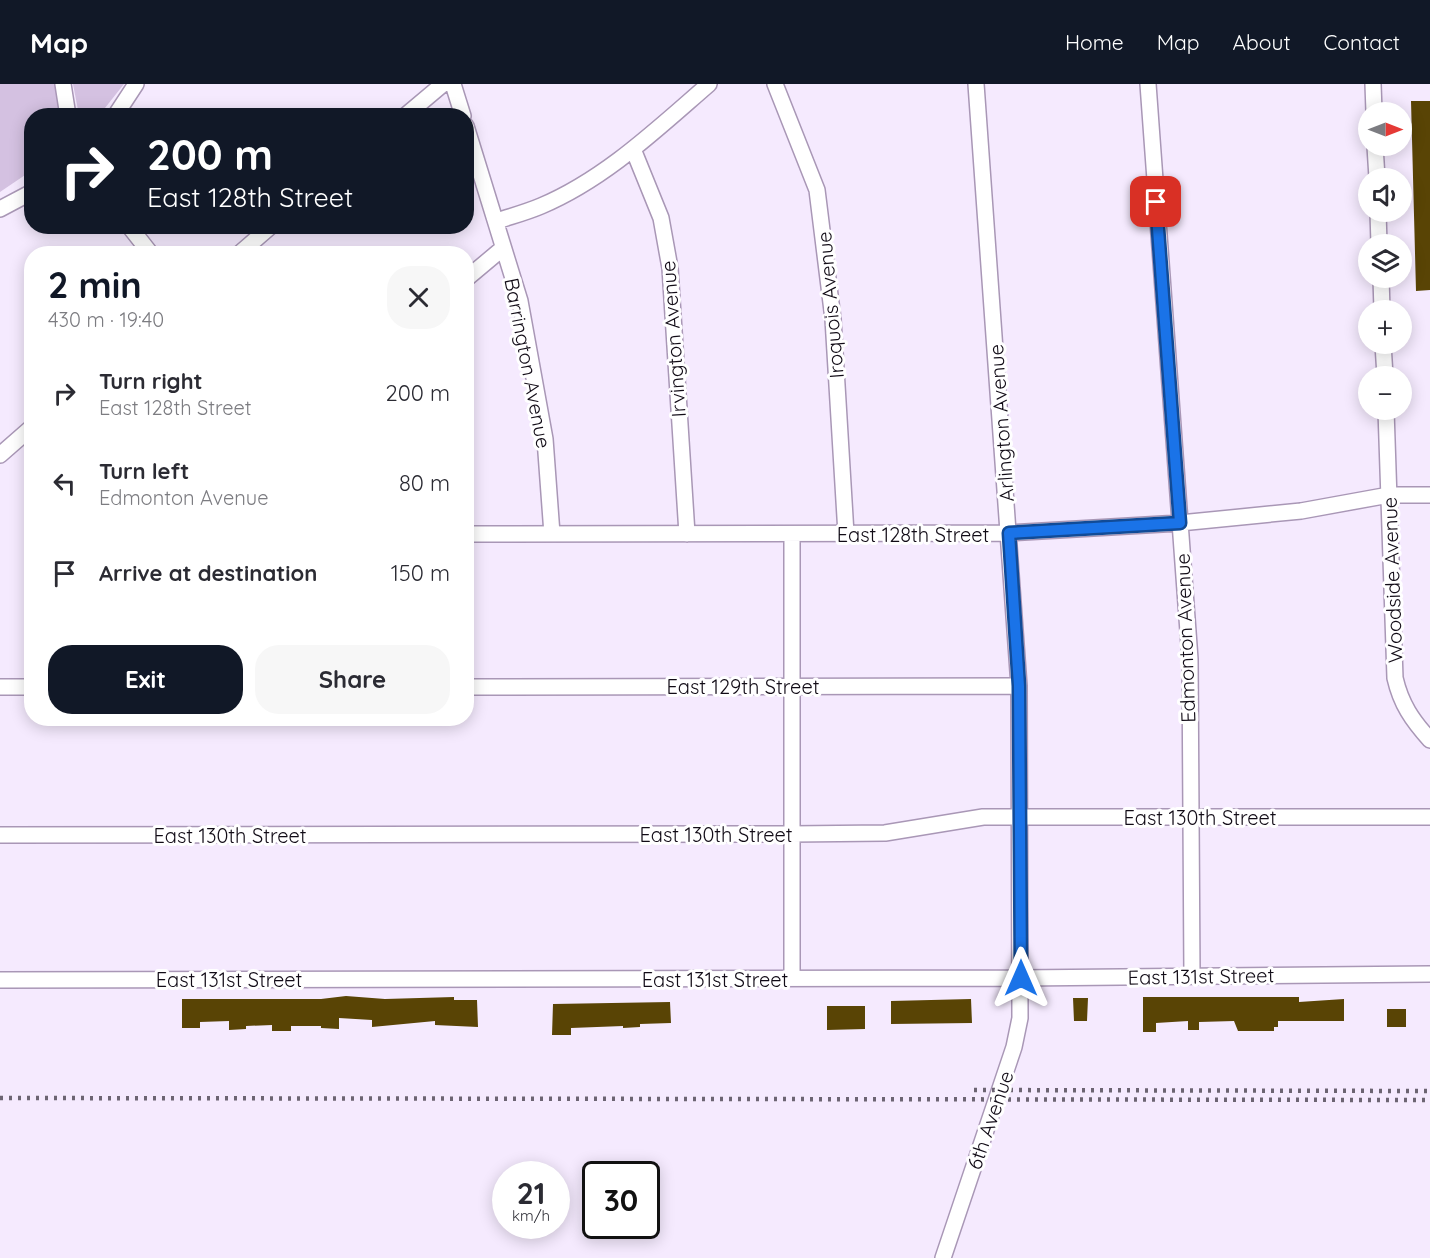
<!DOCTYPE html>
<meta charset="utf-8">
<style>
body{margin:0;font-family:Quicksand,sans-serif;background:#f7f7f7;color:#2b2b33;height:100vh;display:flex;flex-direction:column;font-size:22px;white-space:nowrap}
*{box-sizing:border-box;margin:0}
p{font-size:20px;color:#7c7c81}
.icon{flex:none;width:33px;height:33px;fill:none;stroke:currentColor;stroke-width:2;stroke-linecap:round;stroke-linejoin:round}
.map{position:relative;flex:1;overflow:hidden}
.sheet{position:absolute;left:24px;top:162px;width:450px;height:480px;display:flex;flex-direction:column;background:#fff;border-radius:24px;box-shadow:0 3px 15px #0003}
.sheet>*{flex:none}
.guide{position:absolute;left:24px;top:24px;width:450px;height:126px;border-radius:24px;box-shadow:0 3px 15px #0003;background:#111827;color:#fff;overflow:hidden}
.needle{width:39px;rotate:90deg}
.buttons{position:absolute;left:1358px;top:18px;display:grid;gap:12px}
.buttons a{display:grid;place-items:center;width:54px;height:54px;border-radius:50%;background:#fff;box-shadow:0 3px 15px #0003;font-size:30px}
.speed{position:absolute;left:492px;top:1077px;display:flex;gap:12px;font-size:30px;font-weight:700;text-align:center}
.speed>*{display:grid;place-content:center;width:78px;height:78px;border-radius:50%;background:#fff;box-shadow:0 3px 15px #0003;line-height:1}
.speed small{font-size:15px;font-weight:400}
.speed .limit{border:3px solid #111;border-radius:9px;background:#fff;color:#111}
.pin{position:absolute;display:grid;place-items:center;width:51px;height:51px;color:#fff;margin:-26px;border-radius:12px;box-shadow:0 3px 9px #0006}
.me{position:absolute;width:66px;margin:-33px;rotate:0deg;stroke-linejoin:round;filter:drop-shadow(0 0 4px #0008)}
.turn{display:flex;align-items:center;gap:21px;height:126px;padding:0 24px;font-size:27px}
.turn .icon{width:78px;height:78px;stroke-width:2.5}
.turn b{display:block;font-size:42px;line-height:51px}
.round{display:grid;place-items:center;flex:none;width:63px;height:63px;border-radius:24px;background:#f7f7f7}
.summary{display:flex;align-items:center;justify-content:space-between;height:102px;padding:0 24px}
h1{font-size:36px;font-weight:800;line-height:45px;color:#111827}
.button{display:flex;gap:12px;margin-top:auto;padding:12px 24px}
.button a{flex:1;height:69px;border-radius:24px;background:#111827;color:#fff;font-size:24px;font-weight:800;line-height:69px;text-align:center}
.button a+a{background:#f7f7f7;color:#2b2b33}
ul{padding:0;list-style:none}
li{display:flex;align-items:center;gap:18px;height:90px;padding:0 24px}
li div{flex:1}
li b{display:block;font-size:22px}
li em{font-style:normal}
header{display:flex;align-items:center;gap:36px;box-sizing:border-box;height:84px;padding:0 30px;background:#111827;color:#fff}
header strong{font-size:28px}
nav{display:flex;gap:33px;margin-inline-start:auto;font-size:21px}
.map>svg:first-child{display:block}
.green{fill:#d4c1e1}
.building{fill:#594405}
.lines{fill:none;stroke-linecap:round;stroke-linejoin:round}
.minor-casing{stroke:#a997b6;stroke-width:18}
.minor{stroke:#fff;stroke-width:15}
.rail{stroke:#6c6472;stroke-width:4.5;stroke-dasharray:3 6;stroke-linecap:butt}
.route-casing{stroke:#114b97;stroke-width:15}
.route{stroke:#1a73e8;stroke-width:10}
.labels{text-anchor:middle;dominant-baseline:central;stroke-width:6;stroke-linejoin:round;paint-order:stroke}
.street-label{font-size:20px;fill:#110b16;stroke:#fff}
</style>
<header>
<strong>Map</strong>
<nav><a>Home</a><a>Map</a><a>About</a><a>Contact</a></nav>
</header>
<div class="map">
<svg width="1430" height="1174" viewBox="0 0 1430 1174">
<rect width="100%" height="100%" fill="#f5eafe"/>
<path class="green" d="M 0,0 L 56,0 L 60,31 L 32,32 L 31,87 L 0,108 Z
M 73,0 L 124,0 L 101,29 L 83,32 L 78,26 Z"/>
<path class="building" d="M 1411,17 L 1430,17 L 1430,206 L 1416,207 Z
M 346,912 L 385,915 L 454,913 L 454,916 L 477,916 L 478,943 L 435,941 L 435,937 L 372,943 L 372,936 L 339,934 L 339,945 L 321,944 L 321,942 L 291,942 L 291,947 L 272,947 L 272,941 L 246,942 L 246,945 L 229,946 L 229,937 L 200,938 L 200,944 L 182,944 L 182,915 L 321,915 Z
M 1143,913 L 1299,913 L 1299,918 L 1344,915 L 1344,937 L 1278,937 L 1278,943 L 1274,943 L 1274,947 L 1238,947 L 1234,937 L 1199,938 L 1199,946 L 1188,946 L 1188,937 L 1156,939 L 1156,948 L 1143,948 Z
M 1073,914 L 1088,914 L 1087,937 L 1074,937 Z
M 971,915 L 972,939 L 891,940 L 891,917 Z
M 670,918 L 671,939 L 640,940 L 640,943 L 623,944 L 623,942 L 571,944 L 571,951 L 552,951 L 553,920 Z
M 827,922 L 865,922 L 865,945 L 827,946 Z
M 1387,925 L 1406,925 L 1406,943 L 1387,943 Z"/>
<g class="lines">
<g class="minor-casing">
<path id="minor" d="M 63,0 L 68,32
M 453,0 L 463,32
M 775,0 L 817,106 L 833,235 L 846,450
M 1148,0 L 1190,575 L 1192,892
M 1373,0 L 1374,28
M 115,32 L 136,0
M 405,32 L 443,0
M 466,42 L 520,217 L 545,355 L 552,450
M 1375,62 L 1377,94
M 633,65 L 661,134 L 670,184 L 687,450
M 0,125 L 32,108
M 1378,128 L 1379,160
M 497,137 C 512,132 527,128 541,122 C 605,95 657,45 709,0
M 129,142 L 151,170
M 239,170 L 271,142
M 1381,194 L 1382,226
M 466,195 L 503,164
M 1383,260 L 1385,292
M 1386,326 L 1395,594 C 1401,620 1412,636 1430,656
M 0,371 L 32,343
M 466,450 L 1009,449 L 1180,439 L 1301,427 L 1389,411 L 1430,411
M 792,450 L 792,894
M 0,603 L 32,603
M 466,603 L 1019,602
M 0,751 L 792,750 L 885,749 L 983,733 L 1430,733
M 0,896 L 1021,894 L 1430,890
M 943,1174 L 1014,963 L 1020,934 L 1019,602 L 976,0"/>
</g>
<use href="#minor" class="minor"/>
<path class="rail" d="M 974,1006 L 1430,1007
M 0,1014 L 1430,1016"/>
</g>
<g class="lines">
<g class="route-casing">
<path id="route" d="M 1021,894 L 1019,602 L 1009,449 L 1180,439 L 1156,118"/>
</g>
<use href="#route" class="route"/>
</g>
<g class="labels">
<g class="street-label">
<text transform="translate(830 221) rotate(-95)">Iroquois Avenue</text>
<text transform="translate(673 255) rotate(-94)">Irvington Avenue</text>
<text transform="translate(528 279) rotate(79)">Barrington Avenue</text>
<text transform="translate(1001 339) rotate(-94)">Arlington Avenue</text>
<text x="913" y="450">East 128th Street</text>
<text transform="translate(1392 496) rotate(-92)">Woodside Avenue</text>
<text transform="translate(1185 554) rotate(-92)">Edmonton Avenue</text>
<text x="743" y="602">East 129th Street</text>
<text x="1200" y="733">East 130th Street</text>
<text x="716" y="750">East 130th Street</text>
<text x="230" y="751">East 130th Street</text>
<text transform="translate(1201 892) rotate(-1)">East 131st Street</text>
<text x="229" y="895">East 131st Street</text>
<text x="715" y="895">East 131st Street</text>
<text transform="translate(990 1036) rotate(-71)">6th Avenue</text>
</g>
</g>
</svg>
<div class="buttons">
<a><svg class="needle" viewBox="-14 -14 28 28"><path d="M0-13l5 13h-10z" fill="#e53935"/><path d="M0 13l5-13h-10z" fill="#7c7c81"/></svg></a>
<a><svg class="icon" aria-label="sound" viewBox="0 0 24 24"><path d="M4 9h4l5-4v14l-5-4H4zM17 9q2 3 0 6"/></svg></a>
<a><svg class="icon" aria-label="layers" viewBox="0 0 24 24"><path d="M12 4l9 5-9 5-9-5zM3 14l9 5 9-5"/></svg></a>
<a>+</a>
<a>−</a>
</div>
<div class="speed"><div>21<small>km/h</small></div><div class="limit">30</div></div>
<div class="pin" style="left:1156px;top:118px;background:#d93025"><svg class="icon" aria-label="arrive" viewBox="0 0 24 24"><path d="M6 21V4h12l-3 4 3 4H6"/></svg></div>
<svg class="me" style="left:1021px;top:894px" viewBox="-20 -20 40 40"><path d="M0-17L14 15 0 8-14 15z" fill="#1a73e8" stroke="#fff" stroke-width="4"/></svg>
<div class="guide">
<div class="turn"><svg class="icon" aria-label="right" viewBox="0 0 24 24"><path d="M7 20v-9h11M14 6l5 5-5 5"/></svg><div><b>200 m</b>East 128th Street</div></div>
</div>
<section class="sheet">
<div class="summary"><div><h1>2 min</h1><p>430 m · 19:40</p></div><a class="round"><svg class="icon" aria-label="close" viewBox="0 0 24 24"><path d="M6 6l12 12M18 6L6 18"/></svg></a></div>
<ul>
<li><svg class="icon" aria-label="right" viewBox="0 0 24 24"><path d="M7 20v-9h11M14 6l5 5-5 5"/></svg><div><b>Turn right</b><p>East 128th Street</p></div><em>200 m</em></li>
<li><svg class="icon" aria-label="left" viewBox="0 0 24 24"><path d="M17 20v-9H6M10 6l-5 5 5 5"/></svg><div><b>Turn left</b><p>Edmonton Avenue</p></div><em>80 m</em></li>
<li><svg class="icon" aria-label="arrive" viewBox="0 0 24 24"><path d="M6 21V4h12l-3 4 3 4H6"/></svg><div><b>Arrive at destination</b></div><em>150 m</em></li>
</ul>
<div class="button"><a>Exit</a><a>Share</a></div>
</section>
</div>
